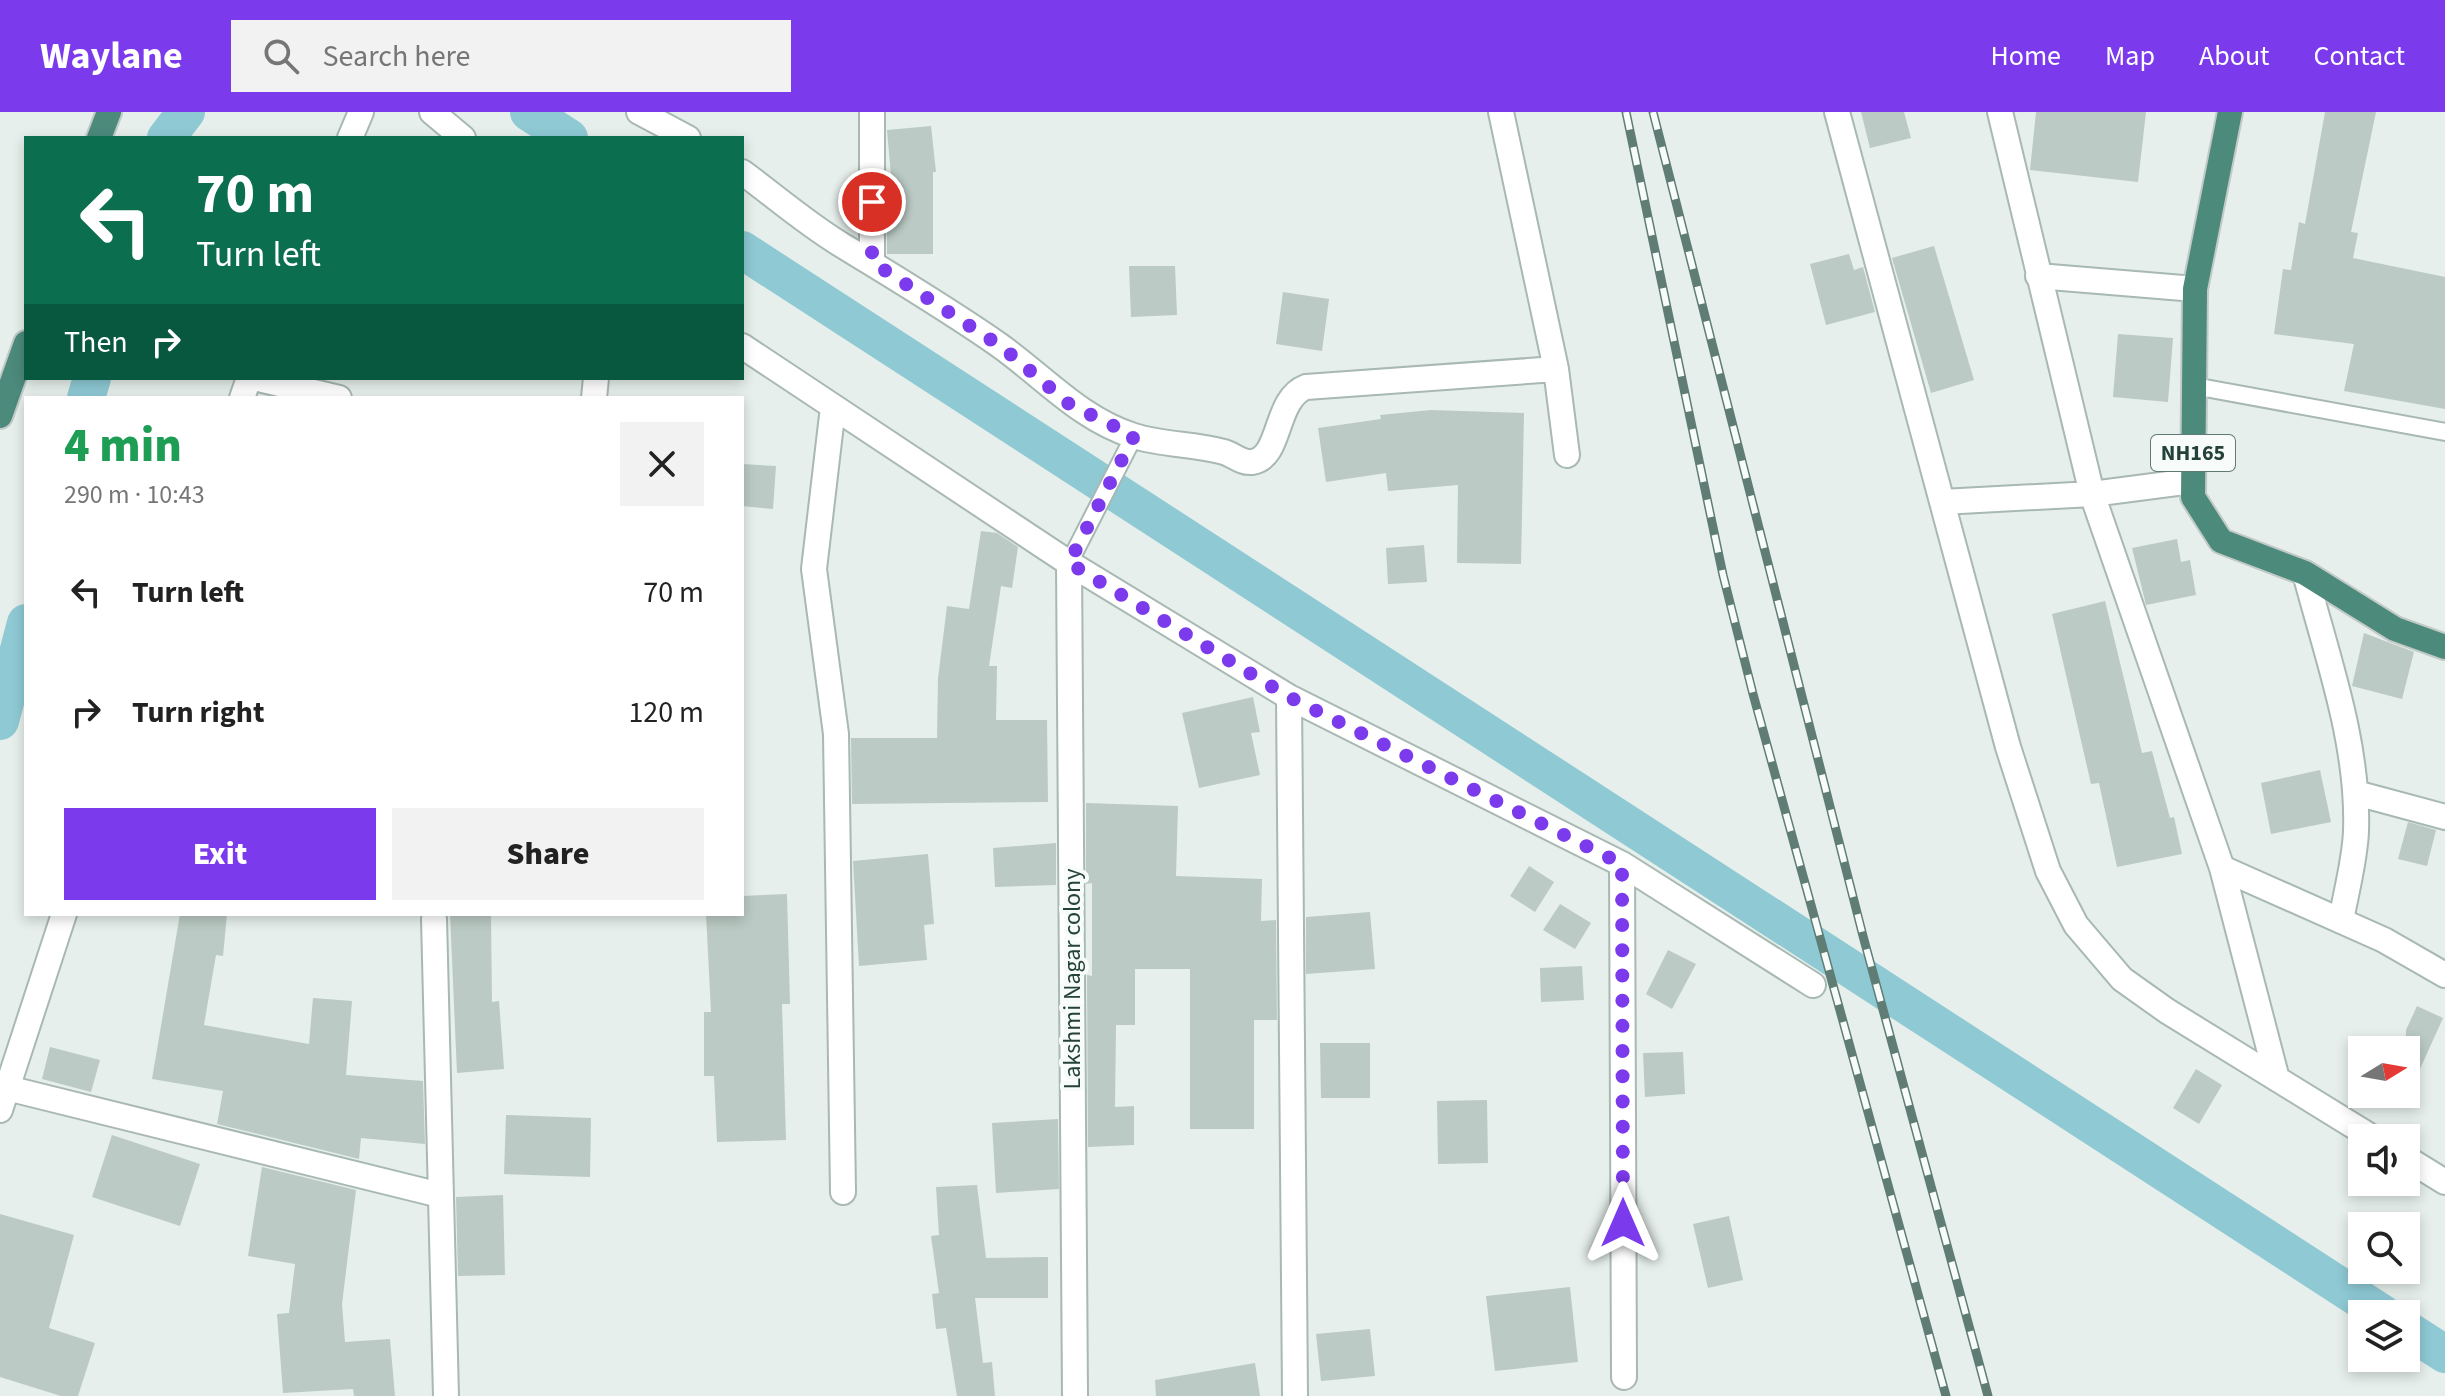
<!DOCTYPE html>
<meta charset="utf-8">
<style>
body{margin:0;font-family:"Source Sans 3",sans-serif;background:#f2f2f2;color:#222;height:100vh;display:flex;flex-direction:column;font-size:30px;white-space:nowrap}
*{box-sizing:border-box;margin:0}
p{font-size:26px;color:#767676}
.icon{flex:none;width:44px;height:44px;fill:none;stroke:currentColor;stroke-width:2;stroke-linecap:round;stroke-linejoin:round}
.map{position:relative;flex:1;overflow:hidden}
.panel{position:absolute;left:24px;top:284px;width:720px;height:520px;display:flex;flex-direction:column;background:#fff;border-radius:0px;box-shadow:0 4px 12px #0003}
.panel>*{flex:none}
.hud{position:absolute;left:24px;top:24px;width:720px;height:244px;border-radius:0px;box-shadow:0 4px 12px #0003;background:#0b6e4f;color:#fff;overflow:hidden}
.needle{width:52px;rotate:79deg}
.buttons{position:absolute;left:2348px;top:924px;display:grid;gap:16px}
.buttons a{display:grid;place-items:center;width:72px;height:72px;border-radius:0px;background:#fff;box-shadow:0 4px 12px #0003;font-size:40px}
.pin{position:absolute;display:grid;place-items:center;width:68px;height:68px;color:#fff;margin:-34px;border:4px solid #fff;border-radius:50%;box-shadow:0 2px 8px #0007}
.me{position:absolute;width:88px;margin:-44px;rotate:0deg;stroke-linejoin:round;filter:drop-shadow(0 0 6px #0008)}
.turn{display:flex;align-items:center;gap:28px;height:168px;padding:0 40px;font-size:36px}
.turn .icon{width:104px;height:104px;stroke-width:2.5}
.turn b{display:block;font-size:56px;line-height:68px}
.then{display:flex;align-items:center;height:76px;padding:0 40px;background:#0003;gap:16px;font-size:30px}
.round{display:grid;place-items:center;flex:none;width:84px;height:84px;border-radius:0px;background:#f2f2f2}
.head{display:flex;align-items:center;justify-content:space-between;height:136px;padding:0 40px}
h1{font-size:48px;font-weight:800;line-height:60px;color:#1e9e55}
.button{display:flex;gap:16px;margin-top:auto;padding:16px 40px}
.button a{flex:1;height:92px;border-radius:0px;background:#7c3aed;color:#fff;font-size:32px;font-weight:800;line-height:92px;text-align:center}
.button a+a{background:#f2f2f2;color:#222}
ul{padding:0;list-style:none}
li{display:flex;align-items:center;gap:24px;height:120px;padding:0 40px}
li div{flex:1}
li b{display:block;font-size:30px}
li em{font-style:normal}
header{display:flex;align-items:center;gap:48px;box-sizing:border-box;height:112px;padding:0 40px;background:#7c3aed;color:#fff}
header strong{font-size:38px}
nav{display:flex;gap:44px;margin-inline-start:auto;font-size:28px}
.search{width:560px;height:72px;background:#f2f2f2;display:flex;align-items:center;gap:20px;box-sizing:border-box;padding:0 28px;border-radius:0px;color:#767676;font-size:30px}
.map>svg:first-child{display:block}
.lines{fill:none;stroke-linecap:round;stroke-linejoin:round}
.canal{stroke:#8ec9d4;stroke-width:38}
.building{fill:#bbcac4}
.service-casing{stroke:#a8b8b2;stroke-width:20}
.minor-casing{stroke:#a8b8b2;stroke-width:28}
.trunk-casing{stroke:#c2cac8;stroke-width:28}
.service{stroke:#fff;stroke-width:16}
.minor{stroke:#fff;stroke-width:24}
.trunk{stroke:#4c8a7c;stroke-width:24}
.rail-casing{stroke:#5f7d75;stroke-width:9}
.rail{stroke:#f7fbf9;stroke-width:6;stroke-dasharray:18;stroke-linecap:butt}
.route{stroke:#7c3aed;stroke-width:14;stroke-dasharray:0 25.2}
.labels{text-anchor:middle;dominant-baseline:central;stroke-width:8;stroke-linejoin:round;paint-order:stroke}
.shield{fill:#f7fbf9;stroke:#637a73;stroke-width:2}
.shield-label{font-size:22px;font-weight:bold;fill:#24423a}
.street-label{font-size:24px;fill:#24423a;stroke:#f7fbf9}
</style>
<header>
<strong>Waylane</strong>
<div class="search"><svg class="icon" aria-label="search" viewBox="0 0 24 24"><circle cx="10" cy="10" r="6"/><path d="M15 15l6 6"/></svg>Search here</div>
<nav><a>Home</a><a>Map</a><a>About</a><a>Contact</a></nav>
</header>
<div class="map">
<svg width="2445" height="1284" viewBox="0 0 2445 1284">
<rect width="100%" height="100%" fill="#e6efeb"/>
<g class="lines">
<path class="canal" d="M 529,0 L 569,26
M 166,26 L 186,0
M 742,138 L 2383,1202
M 86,286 L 92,266
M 0,609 L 26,511
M 2406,1217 L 2445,1242"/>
</g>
<path class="building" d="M 1861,0 L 1904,0 L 1911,26 L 1870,36 Z
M 2036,0 L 2146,0 L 2138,70 L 2030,58 Z
M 2325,0 L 2376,0 L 2351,120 L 2358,121 L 2353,146 L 2445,165 L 2445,297 L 2344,279 L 2354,232 L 2274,222 L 2283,157 L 2291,158 L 2299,110 L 2305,112 Z
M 931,14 L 936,60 L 933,60 L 933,142 L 887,142 L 887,86 L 893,86 L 887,18 Z
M 1934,134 L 1974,268 L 1931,281 L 1892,146 Z
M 1849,142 L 1854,158 L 1863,155 L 1875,200 L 1826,213 L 1810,152 Z
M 1129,154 L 1175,154 L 1177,203 L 1131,205 Z
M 1283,180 L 1329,187 L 1322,239 L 1276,232 Z
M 2118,222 L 2173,226 L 2168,290 L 2113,285 Z
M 1431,298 L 1524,301 L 1521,452 L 1457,451 L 1458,373 L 1388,379 L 1386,361 L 1326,370 L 1318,316 L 1381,307 L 1380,303 Z
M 742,352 L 776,354 L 773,397 L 742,394 Z
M 981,419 L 997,421 L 1018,435 L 1012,476 L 1001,474 L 989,554 L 997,554 L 996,608 L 1047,608 L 1048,690 L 852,692 L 851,626 L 937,626 L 938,566 L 947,494 L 969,497 Z
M 2177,427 L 2181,450 L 2190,448 L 2196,483 L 2146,493 L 2132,436 Z
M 1424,433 L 1427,470 L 1388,472 L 1386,436 Z
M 2105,489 L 2142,641 L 2152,639 L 2170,706 L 2174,705 L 2182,742 L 2117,755 L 2099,671 L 2091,672 L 2052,502 Z
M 2364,521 L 2414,540 L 2402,587 L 2352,574 Z
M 1253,585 L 1260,620 L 1251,621 L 1260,663 L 1199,676 L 1182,601 Z
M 2320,658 L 2331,710 L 2271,722 L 2261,671 Z
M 1086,691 L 1178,694 L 1176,764 L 1262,767 L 1261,809 L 1276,808 L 1277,908 L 1254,908 L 1254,1017 L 1190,1017 L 1190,857 L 1135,857 L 1135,913 L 1116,913 L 1115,995 L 1134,994 L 1134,1033 L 1088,1035 L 1087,863 L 1092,864 L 1092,771 L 1086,772 Z
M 2408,710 L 2436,718 L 2427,754 L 2398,747 Z
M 1056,731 L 1056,773 L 995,775 L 993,736 Z
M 928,742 L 934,812 L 924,813 L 927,848 L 859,854 L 853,749 Z
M 1529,754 L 1554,770 L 1535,800 L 1510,784 Z
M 787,782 L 790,892 L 782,892 L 786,1028 L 717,1030 L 714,964 L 704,964 L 704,900 L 711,900 L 706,802 L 742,802 L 742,784 Z
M 1560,792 L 1591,811 L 1575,837 L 1543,818 Z
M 1370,800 L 1375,857 L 1306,862 L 1306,805 Z
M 180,802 L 227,802 L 223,844 L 216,843 L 204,913 L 309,932 L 313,886 L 352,889 L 346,963 L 423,969 L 425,1032 L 361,1026 L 359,1047 L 217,1012 L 223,979 L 152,967 Z
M 450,802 L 491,802 L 492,890 L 499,889 L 504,957 L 457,961 Z
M 1668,838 L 1696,852 L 1672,897 L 1646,882 Z
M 1582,854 L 1584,888 L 1541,890 L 1540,856 Z
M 2417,894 L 2443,906 L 2406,988 L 2406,918 Z
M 1320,931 L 1370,931 L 1370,986 L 1321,986 Z
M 50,935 L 100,948 L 91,980 L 42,967 Z
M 1683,940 L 1685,982 L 1645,985 L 1643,941 Z
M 2196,957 L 2222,973 L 2199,1012 L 2173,996 Z
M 1487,988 L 1488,1051 L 1438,1052 L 1437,989 Z
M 506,1003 L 591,1006 L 590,1065 L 504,1062 Z
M 1058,1007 L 1059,1077 L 996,1081 L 992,1011 Z
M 112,1023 L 200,1052 L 180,1114 L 92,1085 Z
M 262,1055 L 356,1078 L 342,1192 L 345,1230 L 390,1227 L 395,1284 L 354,1284 L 353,1277 L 283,1281 L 277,1202 L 289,1201 L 295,1152 L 248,1144 Z
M 977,1073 L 986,1146 L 1048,1145 L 1048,1186 L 975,1186 L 983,1251 L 992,1250 L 995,1284 L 957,1284 L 946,1216 L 936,1217 L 932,1182 L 939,1181 L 931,1124 L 939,1123 L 936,1075 Z
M 503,1083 L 505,1163 L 458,1164 L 456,1085 Z
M 0,1102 L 74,1123 L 49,1216 L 95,1231 L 78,1284 L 61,1284 L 0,1265 Z
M 1729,1104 L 1743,1168 L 1708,1176 L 1693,1112 Z
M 1570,1175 L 1578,1250 L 1495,1259 L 1486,1184 Z
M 1370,1217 L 1375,1264 L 1321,1269 L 1316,1222 Z
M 1255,1251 L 1260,1284 L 1156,1284 L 1155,1268 Z"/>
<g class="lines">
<g class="service-casing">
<path id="service" d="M 2194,274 L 2445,320
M 1069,451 L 1134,324"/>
</g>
<g class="minor-casing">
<path id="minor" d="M 432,0 L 463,26
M 639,0 L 688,26
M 872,0 L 872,150
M 1501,0 L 1556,257 L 1567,343
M 1837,0 L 2008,635 L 2048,759 L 2076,813 L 2122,867 L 2167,899 L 2373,1026
M 2000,0 L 2092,382 L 2222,756 L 2277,967
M 350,26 L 361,0
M 742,60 C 776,85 809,114 845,135 C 897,167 949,198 999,233 C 1044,265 1080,307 1134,324 C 1163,333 1195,332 1224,340 C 1234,343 1241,351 1252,350 C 1282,346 1274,287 1306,275 L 1556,257
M 2038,164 L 2195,177
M 742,234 L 1069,451 L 1289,585 L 1622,752 L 1813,873
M 254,266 L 339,286
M 242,286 L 249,266
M 594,286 L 596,266
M 833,295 L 814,457 L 836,622 L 843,1080
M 1942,390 L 2092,382 L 2192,369
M 1069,451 L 1075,1284
M 2305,461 C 2327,545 2359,631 2356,719 C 2355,748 2346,780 2341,809
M 1289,585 L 1295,1284
M 2356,681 L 2445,705
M 1622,752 L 1624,1265
M 2222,756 L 2384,828 L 2445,863
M 434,807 L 446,1284
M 7,976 L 440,1083
M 0,998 L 64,802
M 2406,1046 L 2445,1070"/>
</g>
<g class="trunk-casing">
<path id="trunk" d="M 2230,0 L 2195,177 L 2193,385 L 2221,429 L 2305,461 L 2395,517 L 2445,535
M 99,26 L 109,0
M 0,304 L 26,231"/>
</g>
<use href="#service" class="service"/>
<use href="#minor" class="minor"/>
<use href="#trunk" class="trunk"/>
<g class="rail-casing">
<path id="rail" d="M 1626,0 L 1723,463 L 1753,582 L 1946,1284
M 1653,0 L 1863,824 L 1988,1284"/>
</g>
<use href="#rail" class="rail"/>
</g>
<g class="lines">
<path class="route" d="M 872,90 L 872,150 L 1002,235 L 1069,292 L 1134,324 L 1069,451 L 1289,585 L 1622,752 L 1623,1111"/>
</g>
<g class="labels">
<rect class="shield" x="2151" y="323" width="84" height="36" rx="6"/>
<g class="shield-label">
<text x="2193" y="341">NH165</text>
</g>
<g class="street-label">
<text transform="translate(1072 867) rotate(-90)">Lakshmi Nagar colony</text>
</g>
</g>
</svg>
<div class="buttons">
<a><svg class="needle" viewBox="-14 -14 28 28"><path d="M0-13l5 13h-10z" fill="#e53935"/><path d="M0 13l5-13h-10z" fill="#767676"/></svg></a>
<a><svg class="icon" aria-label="sound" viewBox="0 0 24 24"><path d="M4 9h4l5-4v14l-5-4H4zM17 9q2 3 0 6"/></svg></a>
<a><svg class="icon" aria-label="search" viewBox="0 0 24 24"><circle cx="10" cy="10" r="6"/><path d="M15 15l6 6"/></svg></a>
<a><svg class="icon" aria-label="layers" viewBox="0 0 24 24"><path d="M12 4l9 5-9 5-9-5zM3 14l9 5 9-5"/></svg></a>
</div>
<div class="pin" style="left:872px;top:90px;background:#d93025"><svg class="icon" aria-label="arrive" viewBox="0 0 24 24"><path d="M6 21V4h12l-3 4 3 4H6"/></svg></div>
<svg class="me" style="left:1623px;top:1111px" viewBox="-20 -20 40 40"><path d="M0-17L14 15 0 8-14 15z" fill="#7c3aed" stroke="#fff" stroke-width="4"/></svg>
<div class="hud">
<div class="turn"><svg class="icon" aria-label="left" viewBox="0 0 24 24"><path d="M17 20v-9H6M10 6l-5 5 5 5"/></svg><div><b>70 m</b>Turn left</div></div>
<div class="then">Then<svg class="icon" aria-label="right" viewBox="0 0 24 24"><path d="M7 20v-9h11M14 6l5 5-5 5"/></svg></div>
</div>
<section class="panel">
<div class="head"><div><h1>4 min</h1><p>290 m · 10:43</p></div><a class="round"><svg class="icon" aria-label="close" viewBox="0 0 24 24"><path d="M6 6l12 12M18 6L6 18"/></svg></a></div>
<ul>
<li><svg class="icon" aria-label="left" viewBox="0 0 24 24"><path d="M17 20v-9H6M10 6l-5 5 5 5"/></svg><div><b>Turn left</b></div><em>70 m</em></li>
<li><svg class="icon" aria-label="right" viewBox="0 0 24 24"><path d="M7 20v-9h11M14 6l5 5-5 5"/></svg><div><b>Turn right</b></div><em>120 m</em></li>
</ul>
<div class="button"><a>Exit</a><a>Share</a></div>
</section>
</div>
